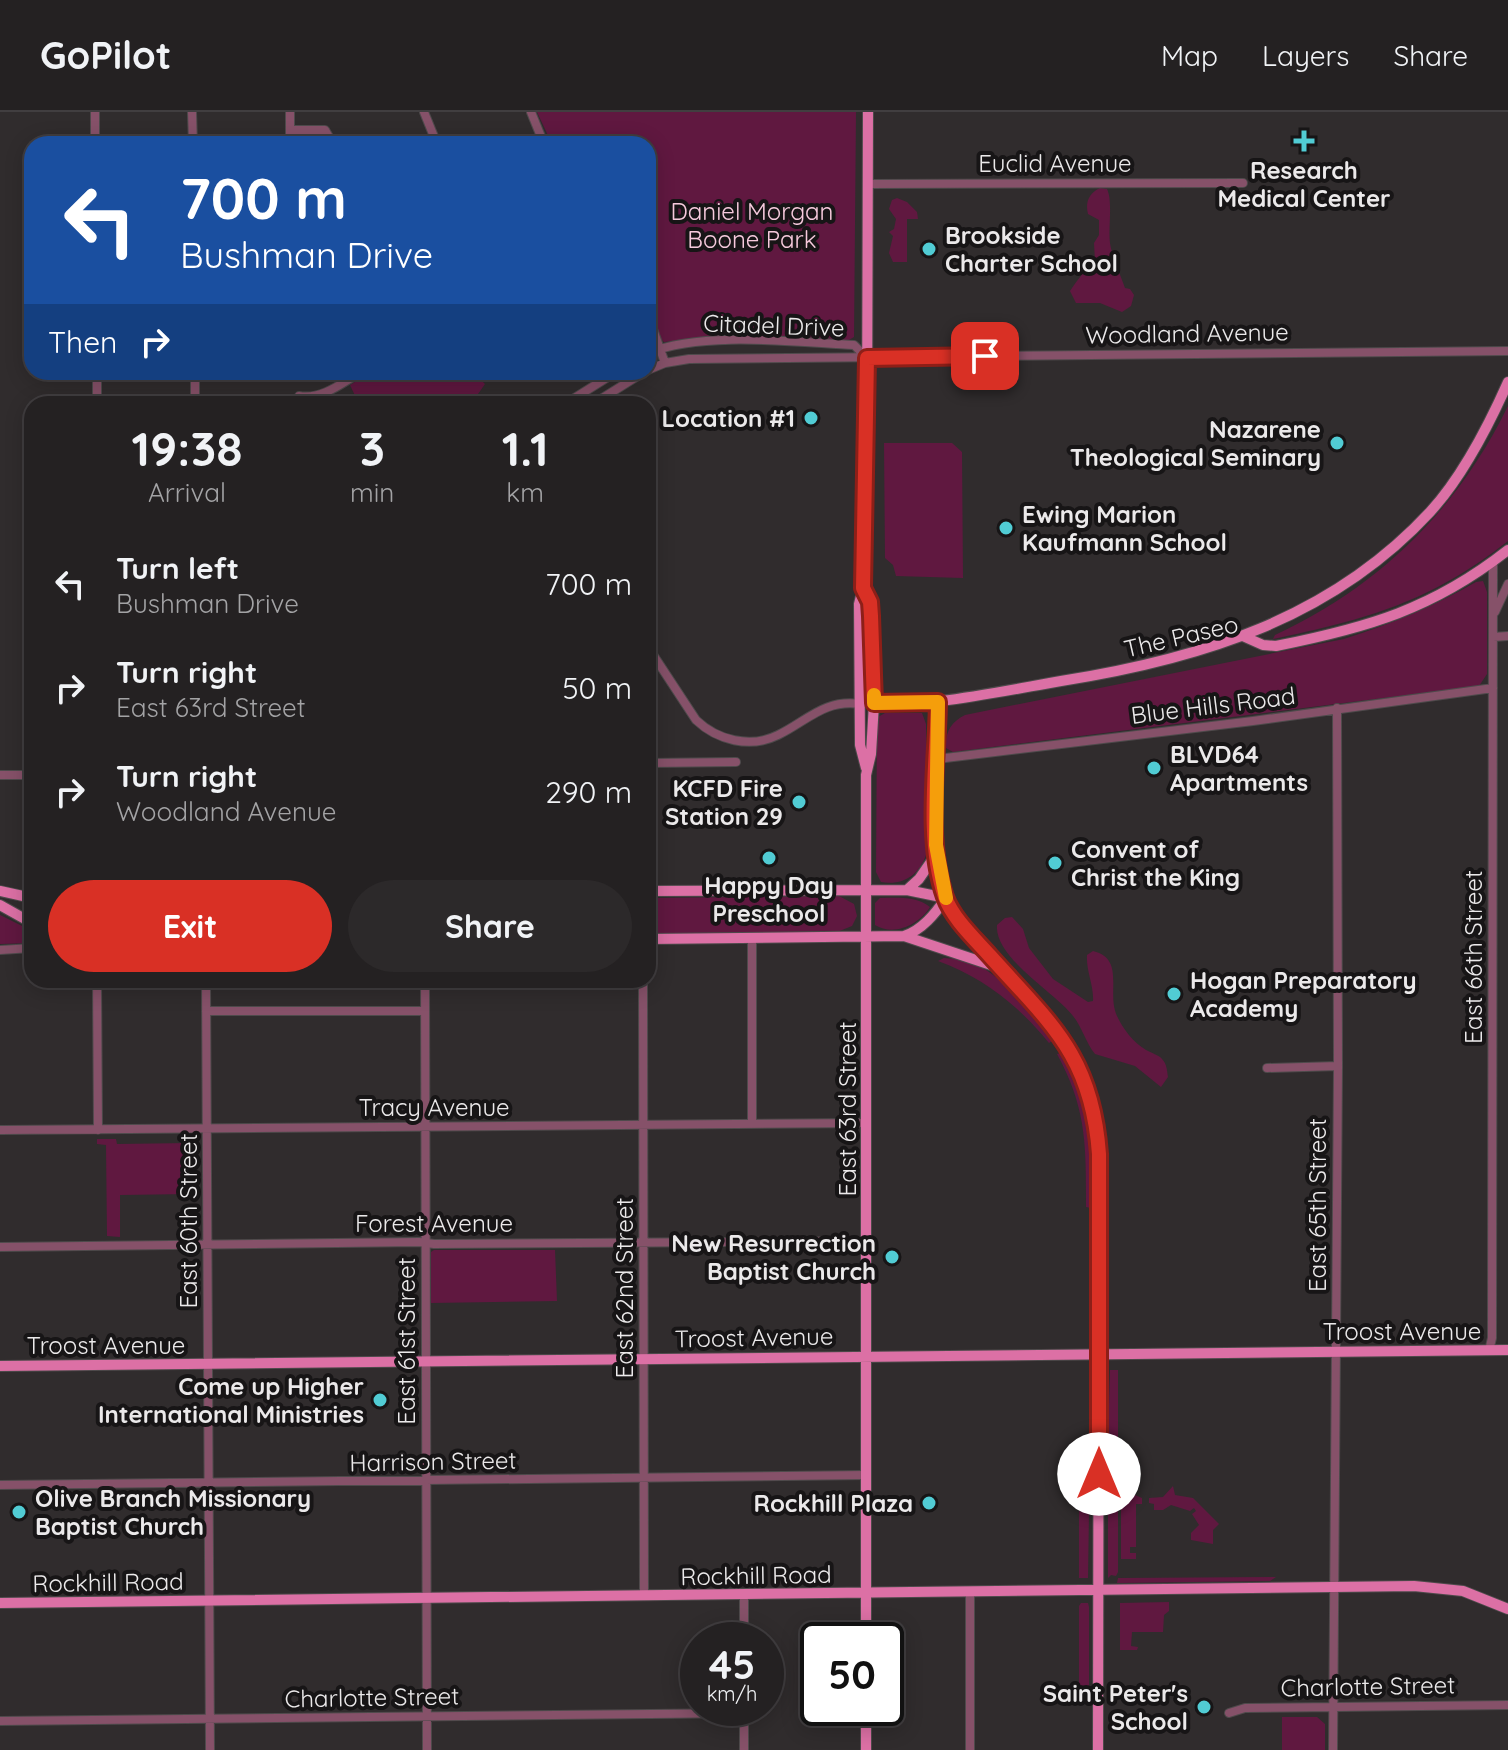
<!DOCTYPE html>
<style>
body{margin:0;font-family:Quicksand,sans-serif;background:#2c292a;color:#f1f3f6;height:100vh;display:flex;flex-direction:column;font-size:30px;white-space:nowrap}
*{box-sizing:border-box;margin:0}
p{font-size:26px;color:#a3a3a5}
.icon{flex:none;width:44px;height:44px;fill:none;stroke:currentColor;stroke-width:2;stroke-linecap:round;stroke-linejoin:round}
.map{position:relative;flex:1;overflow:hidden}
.side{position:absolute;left:24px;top:284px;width:632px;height:592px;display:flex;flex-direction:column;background:#242122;border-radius:24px;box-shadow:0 4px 20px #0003,0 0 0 2px #413e40}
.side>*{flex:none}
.hud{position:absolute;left:24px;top:24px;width:632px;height:244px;border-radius:24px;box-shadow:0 4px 20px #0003,0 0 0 2px #413e40;background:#1a4fa0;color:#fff;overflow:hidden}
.speed{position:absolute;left:680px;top:1510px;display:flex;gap:16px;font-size:40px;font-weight:700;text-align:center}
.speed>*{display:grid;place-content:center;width:104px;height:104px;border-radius:50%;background:#242122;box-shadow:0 4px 20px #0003,0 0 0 2px #413e40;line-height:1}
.speed small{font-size:20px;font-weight:400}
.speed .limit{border:4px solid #111;border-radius:12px;background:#fff;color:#111}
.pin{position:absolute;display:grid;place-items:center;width:68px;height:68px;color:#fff;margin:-34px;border-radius:16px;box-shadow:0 4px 12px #0006}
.me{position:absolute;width:88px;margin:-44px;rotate:0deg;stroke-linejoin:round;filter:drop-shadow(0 0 6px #0008)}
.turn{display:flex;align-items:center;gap:28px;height:168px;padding:0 24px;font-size:36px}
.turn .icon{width:104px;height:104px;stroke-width:2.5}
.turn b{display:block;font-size:56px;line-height:68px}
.then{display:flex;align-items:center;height:76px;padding:0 24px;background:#0003;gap:16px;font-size:30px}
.eta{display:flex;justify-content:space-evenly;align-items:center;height:136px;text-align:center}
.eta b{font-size:48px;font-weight:800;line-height:56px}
.primary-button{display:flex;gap:16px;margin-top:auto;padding:16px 24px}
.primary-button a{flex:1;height:92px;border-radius:48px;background:#d93025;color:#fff;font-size:32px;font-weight:800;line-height:92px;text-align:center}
.primary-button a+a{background:#2c292a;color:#f1f3f6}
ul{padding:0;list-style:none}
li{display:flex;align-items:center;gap:24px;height:104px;padding:0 24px}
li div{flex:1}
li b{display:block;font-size:30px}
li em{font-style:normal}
header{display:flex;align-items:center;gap:48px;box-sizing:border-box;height:112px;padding:0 40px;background:#242122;border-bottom:2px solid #413e40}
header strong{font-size:38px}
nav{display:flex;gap:44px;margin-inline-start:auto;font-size:28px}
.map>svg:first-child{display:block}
.green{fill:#601840}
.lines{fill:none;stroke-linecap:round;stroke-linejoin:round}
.minor-casing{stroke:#4e4a4b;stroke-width:10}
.major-casing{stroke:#4e4a4b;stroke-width:12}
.minor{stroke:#865169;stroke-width:8}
.major{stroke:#dc70a5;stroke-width:10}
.route-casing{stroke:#8d1f18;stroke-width:20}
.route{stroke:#d93025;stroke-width:14}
.slow{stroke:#f59e0b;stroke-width:14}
.poi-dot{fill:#51ccd4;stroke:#171516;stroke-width:3}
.labels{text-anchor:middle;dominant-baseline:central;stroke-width:8;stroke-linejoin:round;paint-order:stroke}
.street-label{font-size:24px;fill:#ebe9ea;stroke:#171516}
.poi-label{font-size:24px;font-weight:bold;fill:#ebe9ea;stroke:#171516;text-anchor:end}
.park-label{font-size:24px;fill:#f7cadd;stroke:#171516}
</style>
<header>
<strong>GoPilot</strong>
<nav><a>Map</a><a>Layers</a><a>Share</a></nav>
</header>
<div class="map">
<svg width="1508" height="1638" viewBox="0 0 1508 1638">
<rect width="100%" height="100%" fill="#302c2d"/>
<path class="green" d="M 537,0 L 856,0 L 854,225 L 847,229 C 786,226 724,223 664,230 L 660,226 L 648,193 L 648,32 L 552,32 Z
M 1100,76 L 1107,77 C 1113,89 1108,116 1110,131 C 1112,145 1120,162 1125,176 L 1130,177 L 1134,183 L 1131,194 L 1122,200 L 1100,191 L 1076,191 L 1070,179 C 1077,168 1085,158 1095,149 L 1094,131 L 1099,123 L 1099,108 L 1088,102 C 1085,90 1089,81 1100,76 Z
M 897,86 L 907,90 L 917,100 L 918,107 L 907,107 L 907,150 L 893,150 L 889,141 L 893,124 L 889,120 L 894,117 L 896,107 L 889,97 L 892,88 Z
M 371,260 L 473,260 L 485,272 L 471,292 L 359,292 L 350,273 Z
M 1508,294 L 1508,429 C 1430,490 1368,507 1273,527 L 1275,523 C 1380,474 1457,398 1508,294 Z
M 884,331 L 952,331 L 962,340 L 963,466 L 896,464 L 893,453 L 885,446 Z
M 1483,469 L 1487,480 L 1487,562 L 1479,574 L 953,640 L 946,636 C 945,620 951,610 965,603 L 1344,527 C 1391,512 1433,495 1476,470 Z
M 885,601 L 922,601 L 926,612 L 926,743 C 919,763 903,774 881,770 L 876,760 L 877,609 L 878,605 Z
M 839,784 L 854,792 L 857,804 L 852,814 L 837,820 L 653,822 L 649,815 L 651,791 L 657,786 Z
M 880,786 C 898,786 916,784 930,795 C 920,812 894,825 875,813 L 875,791 Z
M 0,803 L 32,819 L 32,831 L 0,832 Z
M 1012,805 L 1023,817 L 1029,836 L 1053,867 L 1088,890 L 1093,889 C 1094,874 1086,859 1087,843 L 1093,839 C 1126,847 1106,881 1117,904 C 1123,917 1133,930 1146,938 C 1151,941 1159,943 1162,947 C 1167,952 1167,959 1168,965 L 1161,975 L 1135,954 L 1095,942 C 1086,931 1082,915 1073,904 C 1056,881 994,846 997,813 L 1005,806 Z
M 944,846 C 949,847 953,846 957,846 C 992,851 1032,898 1053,923 L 1052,929 L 1049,931 C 1018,893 984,866 938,849 Z
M 1061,941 L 1065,944 C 1090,996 1091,1039 1091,1096 L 1086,1095 C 1086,1034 1087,997 1057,942 Z
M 97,1027 L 116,1027 L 117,1032 L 191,1031 L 191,1082 L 120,1083 L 120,1125 L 107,1124 L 106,1033 L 97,1032 Z
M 434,1138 L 555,1138 L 557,1189 L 431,1191 L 431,1140 Z
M 1110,1258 L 1118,1258 L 1118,1328 L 1109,1328 L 1108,1324 Z
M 1111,1366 L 1118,1366 L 1118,1460 L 1116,1464 L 1111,1463 L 1108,1466 L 1108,1369 Z
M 1121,1366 L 1129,1369 L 1135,1383 L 1142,1386 L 1142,1392 L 1136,1392 L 1136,1435 L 1130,1435 L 1130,1441 L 1136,1441 L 1136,1447 L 1121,1447 Z
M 1173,1374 L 1175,1383 L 1193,1386 L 1219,1412 L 1213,1418 L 1213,1432 L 1191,1428 L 1191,1421 L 1199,1413 L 1192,1402 L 1196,1399 L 1194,1396 L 1190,1399 L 1171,1393 L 1163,1398 L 1154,1398 L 1154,1392 L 1149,1391 L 1149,1386 L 1163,1385 Z
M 1079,1399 L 1089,1401 L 1088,1466 L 1079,1466 Z
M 1276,1465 L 1270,1469 L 1117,1471 L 1118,1466 Z
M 1169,1490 L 1169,1499 L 1164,1503 L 1163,1520 L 1132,1520 L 1131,1534 L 1138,1535 L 1137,1538 L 1120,1538 L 1120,1491 Z
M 1081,1491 L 1088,1491 L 1089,1495 L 1089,1580 L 1079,1580 L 1079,1494 Z
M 1282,1605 L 1317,1605 L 1325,1612 L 1325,1638 L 1282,1638 Z"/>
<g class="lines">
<g class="minor-casing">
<path id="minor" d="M 95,0 L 95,32
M 192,0 L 193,32
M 290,0 L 290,32
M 424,0 L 437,32
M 531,0 L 544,32
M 290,18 L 325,18 L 329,25 L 326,32
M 868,72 L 1243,71
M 648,203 L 665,251
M 648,241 C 704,219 793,230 854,233 L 867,246
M 648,258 L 665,251 L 689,247 L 1508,239
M 97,260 L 97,292
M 195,260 L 195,292
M 299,284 C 322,288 342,271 361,260
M 565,292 L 616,260
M 593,292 L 644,260
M 1495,500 L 1508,472
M 1493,525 L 1508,524
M 648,535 L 696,608 C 717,628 750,637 778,623 C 807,609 824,587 860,592
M 937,647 L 1253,609 L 1493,576
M 648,651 L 736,650
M 0,663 L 32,663
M 0,838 L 32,836
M 97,868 L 98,1018
M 206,868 L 210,1638
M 425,868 L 427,1638
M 643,868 L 644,1484
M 206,899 L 425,899
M 1267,956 L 1338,954
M 752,1012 L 752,827
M 0,1018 L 867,1011
M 0,1135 L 419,1130 L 434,1132 L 868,1129
M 1489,1239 L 1492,1226 L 1493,450
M 0,1373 L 867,1363
M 744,1528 L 744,1483
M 1229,1601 L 1245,1596 L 1508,1593
M 0,1609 L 744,1601
M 744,1638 L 744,1599
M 970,1638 L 970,1481
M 1333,1638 L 1338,954 L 1337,596"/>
</g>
<g class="major-casing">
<path id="major" d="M 863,476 L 870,490 L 871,504 L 874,591 L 871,642 L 866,663 L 866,1528
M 1245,525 L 1263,533 L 1276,534 C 1367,516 1433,497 1508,438
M 938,590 C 937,650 925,727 945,785 C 953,807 975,826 990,843 C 1051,912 1092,944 1099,1042 L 1098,1638
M 874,591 C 896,591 919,592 941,589 C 981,584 1021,576 1061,569 C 1200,547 1331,507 1430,400 C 1463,364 1488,315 1508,270
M 866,656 L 860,633 L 859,492 L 863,476 L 867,318 L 868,0
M 907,778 L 919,767 L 937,741
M 0,779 L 32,786
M 648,779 L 907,778 L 946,786
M 0,793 L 32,811
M 904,824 L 997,855
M 648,827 L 904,824 C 922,818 935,802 946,786
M 0,1254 L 1508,1238
M 0,1491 L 1414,1474 L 1463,1479 L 1508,1497
M 866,1638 L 866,1596"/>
</g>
<use href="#minor" class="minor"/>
<use href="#major" class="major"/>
</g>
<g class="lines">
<g class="route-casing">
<path id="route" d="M 985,244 L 867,246 L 863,476 L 870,490 L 871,504 L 874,591 L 938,590 C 937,650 925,727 945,785 C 953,807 975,827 990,844 C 1051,912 1092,944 1099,1042 L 1099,1362"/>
</g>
<use href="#route" class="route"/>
<path class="slow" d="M 874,583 L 874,591 L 938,590 L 936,733 L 946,786"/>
</g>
<g class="poi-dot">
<path d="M1300 17h8v8h8v8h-8v8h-8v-8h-8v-8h8z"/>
<circle cx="929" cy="137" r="8"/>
<circle cx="811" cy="306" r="8"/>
<circle cx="1337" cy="331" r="8"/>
<circle cx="1006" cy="416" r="8"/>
<circle cx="1154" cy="656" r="8"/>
<circle cx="799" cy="690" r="8"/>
<circle cx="769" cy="746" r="8"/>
<circle cx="1055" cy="751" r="8"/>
<circle cx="1174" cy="882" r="8"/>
<circle cx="892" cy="1145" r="8"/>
<circle cx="380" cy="1288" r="8"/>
<circle cx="929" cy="1391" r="8"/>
<circle cx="19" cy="1400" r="8"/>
<circle cx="1204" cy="1595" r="8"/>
</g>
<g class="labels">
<g class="street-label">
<text x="1055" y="51">Euclid Avenue</text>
<text transform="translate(774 213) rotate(2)">Citadel Drive</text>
<text transform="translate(1187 221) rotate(-1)">Woodland Avenue</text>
<text transform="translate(1181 524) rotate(-13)">The Paseo</text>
<text transform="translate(1213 593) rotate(-7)">Blue Hills Road</text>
<text transform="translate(1473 845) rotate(-90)">East 66th Street</text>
<text x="434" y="995">Tracy Avenue</text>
<text transform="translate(847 997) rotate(-90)">East 63rd Street</text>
<text transform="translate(1317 1093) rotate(-90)">East 65th Street</text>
<text transform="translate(188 1109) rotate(-90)">East 60th Street</text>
<text x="434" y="1111">Forest Avenue</text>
<text transform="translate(624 1176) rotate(-90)">East 62nd Street</text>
<text x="1402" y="1219">Troost Avenue</text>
<text transform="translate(754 1225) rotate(-1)">Troost Avenue</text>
<text transform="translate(406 1229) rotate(-90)">East 61st Street</text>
<text x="106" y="1233">Troost Avenue</text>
<text transform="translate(433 1349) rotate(-1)">Harrison Street</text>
<text transform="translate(756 1463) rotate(-1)">Rockhill Road</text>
<text transform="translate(108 1470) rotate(-1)">Rockhill Road</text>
<text transform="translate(1368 1574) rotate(-1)">Charlotte Street</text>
<text transform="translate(372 1585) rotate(-1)">Charlotte Street</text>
</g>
<g class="poi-label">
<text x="1304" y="58" text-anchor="middle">Research<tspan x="1304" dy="28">Medical Center</tspan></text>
<text x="945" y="123" text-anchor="start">Brookside<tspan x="945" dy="28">Charter School</tspan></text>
<text x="795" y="306">Location #1</text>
<text x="1321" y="317">Nazarene<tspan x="1321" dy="28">Theological Seminary</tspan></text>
<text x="1022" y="402" text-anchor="start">Ewing Marion<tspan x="1022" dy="28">Kaufmann School</tspan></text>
<text x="1170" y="642" text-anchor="start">BLVD64<tspan x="1170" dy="28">Apartments</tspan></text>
<text x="783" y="676">KCFD Fire<tspan x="783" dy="28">Station 29</tspan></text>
<text x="1071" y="737" text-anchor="start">Convent of<tspan x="1071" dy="28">Christ the King</tspan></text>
<text x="769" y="773" text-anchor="middle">Happy Day<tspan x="769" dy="28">Preschool</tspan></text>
<text x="1190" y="868" text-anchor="start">Hogan Preparatory<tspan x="1190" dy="28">Academy</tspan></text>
<text x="876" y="1131">New Resurrection<tspan x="876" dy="28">Baptist Church</tspan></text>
<text x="364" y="1274">Come up Higher<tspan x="364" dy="28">International Ministries</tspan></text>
<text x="35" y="1386" text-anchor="start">Olive Branch Missionary<tspan x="35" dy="28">Baptist Church</tspan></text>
<text x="913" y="1391">Rockhill Plaza</text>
<text x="1188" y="1581">Saint Peter's<tspan x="1188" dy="28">School</tspan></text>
</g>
<g class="park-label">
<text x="752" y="99">Daniel Morgan<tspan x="752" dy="28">Boone Park</tspan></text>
</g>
</g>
</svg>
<div class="speed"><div>45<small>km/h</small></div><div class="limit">50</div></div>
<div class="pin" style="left:985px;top:244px;background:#d93025"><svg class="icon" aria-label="arrive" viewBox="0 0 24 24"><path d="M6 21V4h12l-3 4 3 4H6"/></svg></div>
<svg class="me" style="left:1099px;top:1362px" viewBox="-20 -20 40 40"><circle r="19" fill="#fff"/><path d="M0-13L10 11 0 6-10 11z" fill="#d93025"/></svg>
<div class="hud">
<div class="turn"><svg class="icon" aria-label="left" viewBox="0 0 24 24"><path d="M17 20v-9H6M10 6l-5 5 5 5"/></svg><div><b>700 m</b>Bushman Drive</div></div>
<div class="then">Then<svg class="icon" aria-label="right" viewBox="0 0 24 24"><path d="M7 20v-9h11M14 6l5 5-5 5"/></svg></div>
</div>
<section class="side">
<div class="eta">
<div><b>19:38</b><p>Arrival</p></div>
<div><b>3</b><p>min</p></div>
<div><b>1.1</b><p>km</p></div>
</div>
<ul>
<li><svg class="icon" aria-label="left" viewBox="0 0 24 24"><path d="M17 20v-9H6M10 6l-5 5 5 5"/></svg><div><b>Turn left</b><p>Bushman Drive</p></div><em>700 m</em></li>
<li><svg class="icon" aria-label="right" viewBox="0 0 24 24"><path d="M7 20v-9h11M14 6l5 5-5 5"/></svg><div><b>Turn right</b><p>East 63rd Street</p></div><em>50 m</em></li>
<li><svg class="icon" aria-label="right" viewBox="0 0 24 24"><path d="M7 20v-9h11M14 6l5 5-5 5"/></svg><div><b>Turn right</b><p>Woodland Avenue</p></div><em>290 m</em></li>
</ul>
<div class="primary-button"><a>Exit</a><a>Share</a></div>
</section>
</div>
